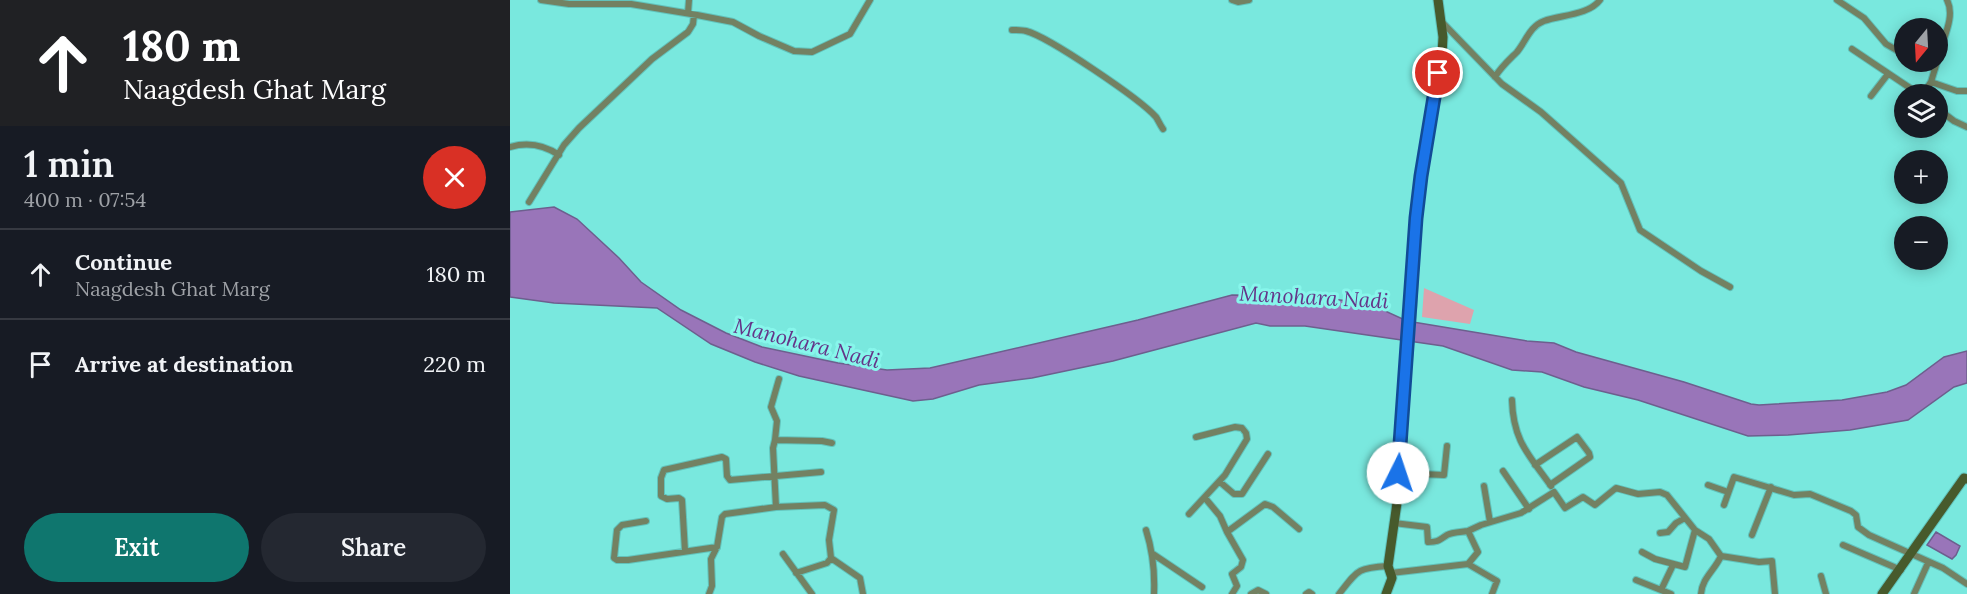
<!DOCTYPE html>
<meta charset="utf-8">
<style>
body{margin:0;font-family:Lora,serif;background:#242831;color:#f1f3f6;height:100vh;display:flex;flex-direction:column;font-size:22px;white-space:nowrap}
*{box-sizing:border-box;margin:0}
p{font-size:20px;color:#9ea1a6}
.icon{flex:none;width:33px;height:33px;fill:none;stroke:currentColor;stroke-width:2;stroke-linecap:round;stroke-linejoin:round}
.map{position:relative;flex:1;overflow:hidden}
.details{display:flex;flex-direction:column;background:#171b24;width:510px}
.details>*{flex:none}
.top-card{background:#202124;color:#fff;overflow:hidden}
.needle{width:39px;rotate:198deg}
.fabs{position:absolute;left:1384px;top:18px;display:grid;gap:12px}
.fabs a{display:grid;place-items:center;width:54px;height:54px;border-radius:50%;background:#171b24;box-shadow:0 3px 15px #0003;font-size:30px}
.pin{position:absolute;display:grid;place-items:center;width:51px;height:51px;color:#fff;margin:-26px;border:3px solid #fff;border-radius:50%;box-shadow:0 2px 6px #0007}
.me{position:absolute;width:66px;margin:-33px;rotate:4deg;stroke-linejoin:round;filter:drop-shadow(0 0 4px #0008)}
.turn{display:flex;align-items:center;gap:21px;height:126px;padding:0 24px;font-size:27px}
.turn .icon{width:78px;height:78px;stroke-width:2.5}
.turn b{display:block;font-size:42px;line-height:51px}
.round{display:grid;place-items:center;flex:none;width:63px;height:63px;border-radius:32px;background:#242831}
.headline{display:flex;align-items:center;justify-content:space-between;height:102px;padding:0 24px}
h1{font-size:36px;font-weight:600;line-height:45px}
.cta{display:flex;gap:12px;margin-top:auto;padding:12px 24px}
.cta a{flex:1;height:69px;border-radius:36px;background:#0f766e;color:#fff;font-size:24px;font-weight:600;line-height:69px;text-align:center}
.cta a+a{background:#242831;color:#f1f3f6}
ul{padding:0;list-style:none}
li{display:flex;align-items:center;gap:18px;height:90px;padding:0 24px;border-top:2px solid #363941}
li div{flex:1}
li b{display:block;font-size:22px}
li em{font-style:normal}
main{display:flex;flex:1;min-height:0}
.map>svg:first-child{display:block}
.green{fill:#dea3ad}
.water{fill:#9975b9;stroke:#6d5f8e;stroke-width:1.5}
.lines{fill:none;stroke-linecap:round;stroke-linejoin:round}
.street-casing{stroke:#62c2ba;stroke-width:8}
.secondary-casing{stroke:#62c2ba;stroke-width:11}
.street{stroke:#738162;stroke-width:6}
.secondary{stroke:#475a2c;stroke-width:9}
.route-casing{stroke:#114b97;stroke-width:15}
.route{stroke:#1a73e8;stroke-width:10}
.labels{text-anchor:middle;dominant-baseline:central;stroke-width:6;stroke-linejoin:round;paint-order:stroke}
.water-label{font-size:21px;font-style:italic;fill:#643588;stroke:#87f6eb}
</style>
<main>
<section class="details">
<div class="top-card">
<div class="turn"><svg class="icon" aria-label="ahead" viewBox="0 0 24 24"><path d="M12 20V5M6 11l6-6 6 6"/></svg><div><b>180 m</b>Naagdesh Ghat Marg</div></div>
</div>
<div class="headline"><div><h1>1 min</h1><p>400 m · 07:54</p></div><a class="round" style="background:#d93025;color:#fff"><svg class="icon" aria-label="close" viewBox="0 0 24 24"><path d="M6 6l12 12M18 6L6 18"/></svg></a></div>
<ul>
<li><svg class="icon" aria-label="ahead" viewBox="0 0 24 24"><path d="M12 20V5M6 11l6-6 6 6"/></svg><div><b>Continue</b><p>Naagdesh Ghat Marg</p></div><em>180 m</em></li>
<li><svg class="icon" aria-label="arrive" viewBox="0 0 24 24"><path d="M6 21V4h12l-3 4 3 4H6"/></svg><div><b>Arrive at destination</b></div><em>220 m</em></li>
</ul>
<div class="cta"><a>Exit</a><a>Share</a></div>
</section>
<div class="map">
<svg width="1457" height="594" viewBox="0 0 1457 594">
<rect width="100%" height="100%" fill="#79e8de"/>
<path class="green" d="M 914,288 L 964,310 L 960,324 L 912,317 Z"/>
<path class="water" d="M 44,207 L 67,219 L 109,258 L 131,282 L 171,310 L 216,333 L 252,347 L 328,363 L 377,370 L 420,368 L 628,320 L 722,295 L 796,296 L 872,305 L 875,311 L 897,321 L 1017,341 L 1044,343 L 1066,352 L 1174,382 L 1241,404 L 1249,405 L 1332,400 L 1377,392 L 1396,385 L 1434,357 L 1457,351 L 1457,383 L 1444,387 L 1398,420 L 1340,430 L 1278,435 L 1238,436 L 1128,400 L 1074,387 L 1032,372 L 1002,370 L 933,346 L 795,326 L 760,326 L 746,323 L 603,361 L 522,378 L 469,385 L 423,399 L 403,401 L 289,376 L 245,362 L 201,344 L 147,308 L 44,303 L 0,297 L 0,212 Z
M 1426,532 L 1450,546 L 1446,555 L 1442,559 L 1417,545 Z"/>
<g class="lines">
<g class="street-casing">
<path id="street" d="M 31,0 L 59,4 L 121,4 L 187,15 L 223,22 L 249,36 L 284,51 L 302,52 L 340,34 L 360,0
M 722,0 L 728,2 L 739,0
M 1327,0 L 1354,18 L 1376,44 L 1395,55
M 178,13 L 179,0
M 931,21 L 992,84 L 1031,112 L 1111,183 L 1130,230 L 1191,271 L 1220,287
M 502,30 C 507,30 512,30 516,31 C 539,37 630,99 646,117 C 648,120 650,125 653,129
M 1342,49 L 1409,94
M 1428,58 C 1432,40 1446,17 1437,0
M 1409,62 L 1425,69
M 985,77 C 991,67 999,60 1007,52 C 1016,41 1020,26 1034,21 C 1051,15 1079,15 1090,0
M 1421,82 L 1447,91 L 1457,91
M 1413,94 L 1421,82 L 1427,62
M 1361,96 L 1378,74
M 1428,109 L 1444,121 L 1457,127
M 0,147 C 17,142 34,145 49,155
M 19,202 L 54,145 L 69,128 L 142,59 L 178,32 L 183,24 L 184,15
M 1002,400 C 1003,441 1019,455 1041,486
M 265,440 L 267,421 L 261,407 L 269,379
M 1025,465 L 1067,437 L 1079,453 L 1080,457 L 1040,485
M 993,471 L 1019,509
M 888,473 L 934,475 L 937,446
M 710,482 L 724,494 L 732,494 L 758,454
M 1198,485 L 1218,492
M 974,486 L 980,522
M 695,498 L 710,516 L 717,532 L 733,560 L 731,567 L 722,574 L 727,586 L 722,594
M 1214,505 L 1224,477 L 1284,495 L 1300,494 L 1341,511 L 1346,515 L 1348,527 L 1359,535 L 1433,568 L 1457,584
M 266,507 L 263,448 L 265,440 L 312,441 L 322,443
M 679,514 L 715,475 L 737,439 L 736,433 L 732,428 L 725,427 L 686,437
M 136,521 L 112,525 L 107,530 L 104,558 L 107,560 L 118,560 L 207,547
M 884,523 L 917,527 L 918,542 C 929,542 929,540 937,535 C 942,532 952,532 958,531
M 636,530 C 643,552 645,571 644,594
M 717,532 L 755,504 L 763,507 L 789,529
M 1150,533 L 1158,532 L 1166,523 L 1175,518
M 1242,535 L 1261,487
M 1333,545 L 1391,570
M 175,551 L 172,500 L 169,498 L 157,499 L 151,496 L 151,478 L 154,470 L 212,457 L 216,459 L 217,476 L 220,480 L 311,472
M 1132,552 L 1145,559 L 1175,567 L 1185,530
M 273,554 L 302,594
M 643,554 L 692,587
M 958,564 L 987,581 L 982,594
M 286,573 L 317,563 L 321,558
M 881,573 L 958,564 L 968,552 L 958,531 L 971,525 L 1011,513 L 1044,492 L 1055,508 L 1073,497 L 1085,505 L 1106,488 L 1128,494 L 1150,492 L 1157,495 L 1185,530 L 1199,539 L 1211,556 L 1249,562 L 1262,561 L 1265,594
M 1311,576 L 1316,594
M 1126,580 L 1161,594
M 1151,590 L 1163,565
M 199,594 L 202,586 L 201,559 L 207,547 L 212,517 L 215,514 L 266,507 L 315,505 L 324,510 L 319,540 L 321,558 L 350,578 L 353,594
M 741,594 L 748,590 L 756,594
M 796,594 L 799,592 L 802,594
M 829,594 C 848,570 847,568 878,566
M 1191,594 C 1192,578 1205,570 1211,556
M 1404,594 L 1418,563"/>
</g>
<g class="secondary-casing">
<path id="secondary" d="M 876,594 L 882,578 L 878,566 L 888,496 L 889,457 L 902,305 L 906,218 L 924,91 L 932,55 L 933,37 L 928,0
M 1372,594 L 1454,478 L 1457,479"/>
</g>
<use href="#street" class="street"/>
<use href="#secondary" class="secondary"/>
</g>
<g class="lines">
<g class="route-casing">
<path id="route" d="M 888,473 L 906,218 L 911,176 L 928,73"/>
</g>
<use href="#route" class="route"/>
</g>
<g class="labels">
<g class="water-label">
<text transform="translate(804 297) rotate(3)">Manohara Nadi</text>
<text transform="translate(297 343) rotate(14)">Manohara Nadi</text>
</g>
</g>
</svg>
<div class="fabs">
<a><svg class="needle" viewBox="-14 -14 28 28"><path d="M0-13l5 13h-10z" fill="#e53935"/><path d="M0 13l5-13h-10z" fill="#9ea1a6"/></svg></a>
<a><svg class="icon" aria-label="layers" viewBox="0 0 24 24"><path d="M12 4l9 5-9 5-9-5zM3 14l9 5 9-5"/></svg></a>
<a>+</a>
<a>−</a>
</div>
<div class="pin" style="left:928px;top:73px;background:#d93025"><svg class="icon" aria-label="arrive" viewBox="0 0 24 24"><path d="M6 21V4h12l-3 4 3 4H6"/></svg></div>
<svg class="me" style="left:888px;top:473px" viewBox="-20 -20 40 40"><circle r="19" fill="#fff"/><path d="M0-13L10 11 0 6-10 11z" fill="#1a73e8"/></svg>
</div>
</main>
